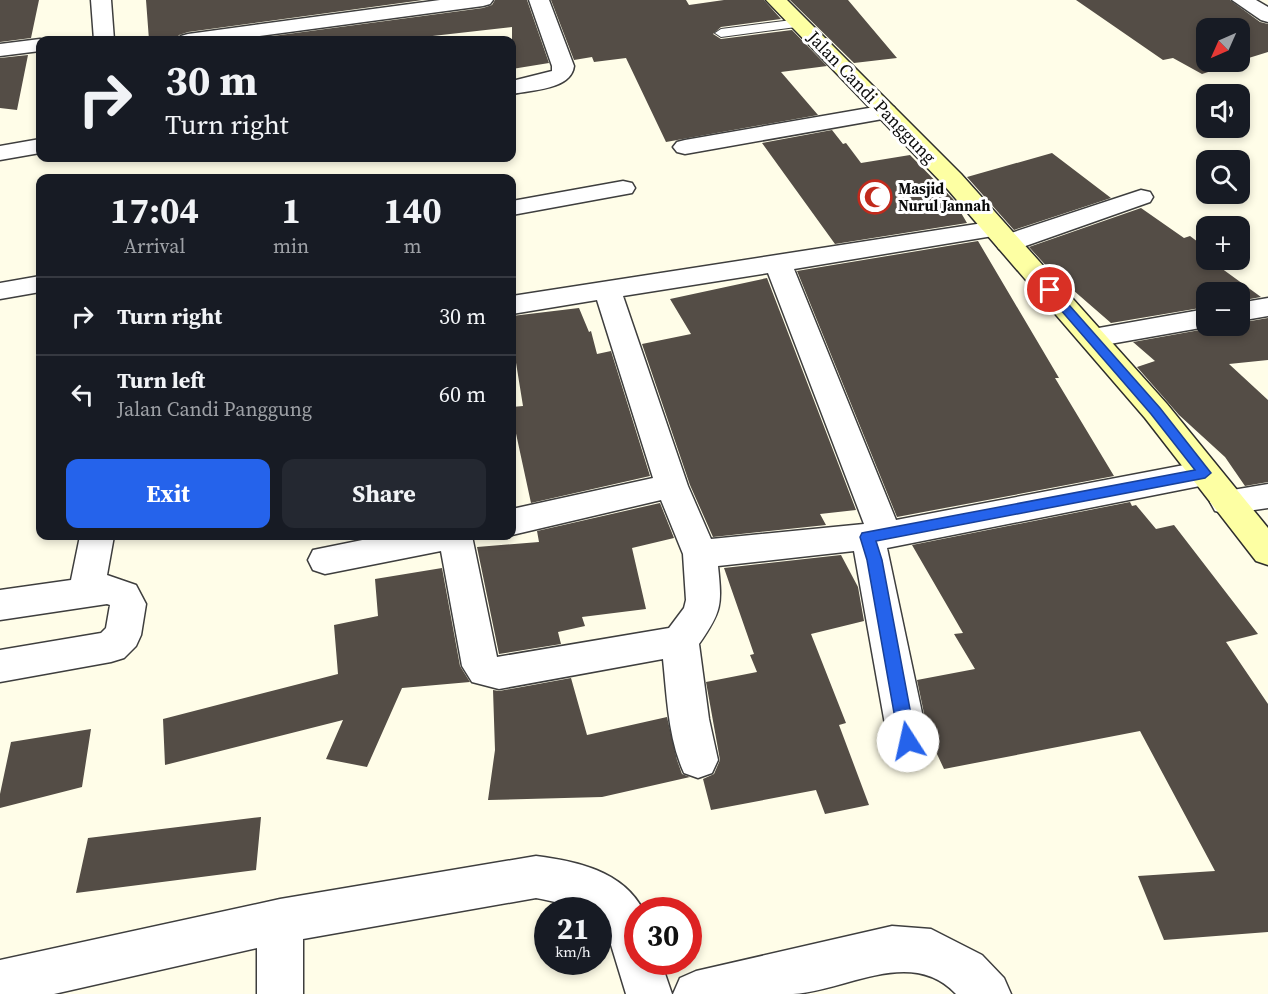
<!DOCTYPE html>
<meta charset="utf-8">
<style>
body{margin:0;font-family:"Source Serif 4",serif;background:#242831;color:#f1f3f6;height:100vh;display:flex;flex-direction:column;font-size:22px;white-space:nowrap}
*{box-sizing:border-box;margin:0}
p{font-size:20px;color:#9ea1a6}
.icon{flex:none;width:33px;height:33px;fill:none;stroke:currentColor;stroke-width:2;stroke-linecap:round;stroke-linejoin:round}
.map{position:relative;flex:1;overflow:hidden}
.details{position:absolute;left:36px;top:174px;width:480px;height:366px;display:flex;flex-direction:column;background:#171b24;border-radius:12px;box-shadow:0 3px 9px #0003}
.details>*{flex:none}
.hud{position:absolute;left:36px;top:36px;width:480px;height:126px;border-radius:12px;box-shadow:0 3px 9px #0003;background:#171b24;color:#f1f3f6;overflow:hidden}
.needle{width:39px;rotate:225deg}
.controls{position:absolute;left:1196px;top:18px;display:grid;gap:12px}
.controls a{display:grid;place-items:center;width:54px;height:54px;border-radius:12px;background:#171b24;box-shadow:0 3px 9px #0003;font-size:30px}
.speed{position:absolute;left:534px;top:897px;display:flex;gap:12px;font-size:30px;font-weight:700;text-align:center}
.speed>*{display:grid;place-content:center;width:78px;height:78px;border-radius:50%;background:#171b24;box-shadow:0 3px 9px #0003;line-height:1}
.speed small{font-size:15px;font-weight:400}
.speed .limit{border:9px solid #d22;background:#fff;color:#111}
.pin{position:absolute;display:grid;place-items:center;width:51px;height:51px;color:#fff;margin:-26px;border:3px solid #fff;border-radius:50%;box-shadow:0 2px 6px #0007}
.me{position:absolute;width:66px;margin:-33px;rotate:350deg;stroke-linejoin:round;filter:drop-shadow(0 0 4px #0008)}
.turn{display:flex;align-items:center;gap:21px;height:126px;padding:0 30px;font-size:27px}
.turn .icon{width:78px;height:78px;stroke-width:2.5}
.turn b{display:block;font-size:42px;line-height:51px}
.eta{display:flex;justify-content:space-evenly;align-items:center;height:102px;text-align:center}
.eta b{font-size:36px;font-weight:700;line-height:42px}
.action{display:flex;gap:12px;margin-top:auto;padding:12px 30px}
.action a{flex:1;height:69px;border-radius:12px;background:#2563eb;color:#fff;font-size:24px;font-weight:700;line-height:69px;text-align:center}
.action a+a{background:#242831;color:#f1f3f6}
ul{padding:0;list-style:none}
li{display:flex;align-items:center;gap:18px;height:78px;padding:0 30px;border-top:2px solid #363941}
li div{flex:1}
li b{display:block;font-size:22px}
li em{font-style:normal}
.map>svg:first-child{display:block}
.building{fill:#544d46}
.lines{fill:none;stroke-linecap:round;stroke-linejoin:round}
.service-casing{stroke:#3e3e3e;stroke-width:2}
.minor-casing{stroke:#3e3e3e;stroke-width:3}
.tertiary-casing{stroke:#3e3e3e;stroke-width:3}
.secondary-casing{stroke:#2d2d2d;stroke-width:3}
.service{fill:#fff;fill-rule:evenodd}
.minor{fill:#fff;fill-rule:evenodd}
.tertiary{fill:#fff;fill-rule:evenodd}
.secondary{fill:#fdffa3;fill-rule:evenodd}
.route{fill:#2563eb;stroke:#184099;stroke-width:1.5}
.labels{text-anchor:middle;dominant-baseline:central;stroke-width:6;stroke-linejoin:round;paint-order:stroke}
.far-poi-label{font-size:15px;font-weight:bold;fill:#0b0b0b;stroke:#fff;text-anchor:start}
.street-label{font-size:18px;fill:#0b0b0b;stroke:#fff}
</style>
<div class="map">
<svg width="1268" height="994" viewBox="0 0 1268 994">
<rect width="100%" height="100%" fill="#fffde8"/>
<path class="building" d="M 0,0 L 39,0 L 31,38 L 0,42 Z
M 146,0 L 423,0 L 188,32 L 179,35 L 176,40 L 149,40 Z
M 495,0 L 527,0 L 549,63 L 512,69 L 512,27 L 397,40 L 242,40 L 483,8 L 492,5 Z
M 551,0 L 686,0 L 689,5 L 724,0 L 764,0 L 781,19 L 721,27 L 713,34 L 721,39 L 792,30 L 827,66 L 781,72 L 818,115 L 666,142 L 626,58 L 594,62 L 592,57 L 574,60 Z
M 790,0 L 848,0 L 897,58 L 854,63 Z
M 1076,0 L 1230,0 L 1260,22 L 1268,24 L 1268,52 L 1239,61 L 1239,28 L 1206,28 L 1206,62 L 1239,62 L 1202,74 L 1173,58 L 1163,60 Z
M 28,55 L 17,110 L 0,108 L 0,58 Z
M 832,130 L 843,144 L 846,143 L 861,163 L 910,155 L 953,199 L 967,223 L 835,244 L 762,143 Z
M 1052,153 L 1111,198 L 1014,230 L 967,177 Z
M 1141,208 L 1184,238 L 1190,236 L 1206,248 L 1206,260 L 1210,260 L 1261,297 L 1239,301 L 1239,292 L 1206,292 L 1206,307 L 1111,323 L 1050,270 L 1029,247 Z
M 978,241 L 1059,378 L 1055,378 L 1114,476 L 897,517 L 797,271 Z
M 767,278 L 856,510 L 820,514 L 826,525 L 713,537 L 690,485 L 642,344 L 691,334 L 670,299 Z
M 579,308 L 589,332 L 591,331 L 597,354 L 611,351 L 650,476 L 531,503 L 512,415 L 512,407 L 523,406 L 512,338 L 512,316 Z
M 1268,318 L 1268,360 L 1229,364 L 1268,400 L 1268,482 L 1245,486 L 1225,457 L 1179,415 L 1137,367 L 1155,361 L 1133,342 L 1211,328 L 1213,326 L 1239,326 L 1239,323 Z
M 1130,502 L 1132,506 L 1136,505 L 1156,529 L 1174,525 L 1258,634 L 1226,642 L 1268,704 L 1268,932 L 1164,940 L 1138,876 L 1215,871 L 1140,731 L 944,769 L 929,737 L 917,680 L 975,669 L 954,634 L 963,633 L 912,545 Z
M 660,503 L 674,538 L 632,548 L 646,609 L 582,617 L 585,626 L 558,632 L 561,644 L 499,654 L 477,547 L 539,542 L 537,531 Z
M 841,555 L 858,587 L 864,621 L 811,634 L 846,723 L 839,725 L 869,805 L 825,814 L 816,790 L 711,810 L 703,779 L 714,774 L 720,760 L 706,682 L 757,672 L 750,655 L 754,654 L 724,568 Z
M 442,568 L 460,666 L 470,682 L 402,688 L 367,767 L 326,759 L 343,720 L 165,765 L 163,719 L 338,674 L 334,625 L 378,616 L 375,579 Z
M 571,678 L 587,735 L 667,717 L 677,760 L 682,774 L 690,777 L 602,797 L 488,800 L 495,750 L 493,690 L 499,691 Z
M 91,729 L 82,787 L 0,808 L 0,794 L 11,742 Z
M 261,817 L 256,870 L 76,893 L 88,838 Z"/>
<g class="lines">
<g class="service-casing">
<path id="service" d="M 800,19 L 806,23 L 804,26 L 721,37 L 715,33 L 721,29 Z"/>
</g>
<g class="minor-casing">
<path id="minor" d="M 91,0 L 111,0 L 114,40 L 94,40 Z
M 440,0 L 493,0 L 490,4 L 483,6 L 229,40 L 178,40 L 181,36 L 188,34 Z
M 529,0 L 549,0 L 574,66 C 571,90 531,90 512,94 L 512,81 L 552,71 L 552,66 Z
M 40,39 L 47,40 L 40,40 L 40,51 L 0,56 L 0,44 Z
M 886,105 L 894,107 L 897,112 L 894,117 L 685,154 L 677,152 L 673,147 L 677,142 L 685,140 Z
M 40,139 L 40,153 L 0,160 L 0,146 Z
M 623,181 L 632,183 L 635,188 L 632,193 L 512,215 L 512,201 Z
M 1141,190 L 1150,192 L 1153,197 L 1150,202 L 1017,249 L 1008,251 L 999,249 L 995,243 L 999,237 Z
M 996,221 L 1005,224 L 1009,229 L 1005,234 L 794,269 L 896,520 L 1205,461 L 1216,465 L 1221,473 L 1216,481 L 1205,485 L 887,548 L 928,741 L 922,754 L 908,759 L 894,754 L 888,741 L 854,551 L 718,566 C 722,605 722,611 699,644 L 709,719 L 718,760 L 712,773 L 698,778 L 684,773 C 668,738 667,697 663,659 L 499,689 L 472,682 L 462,666 L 441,551 L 325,574 L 313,570 L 308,560 L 313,550 L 382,536 L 472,536 L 497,657 L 669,628 L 684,608 L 686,600 L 683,554 L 661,500 L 512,535 L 512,509 L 653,478 L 597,300 L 512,314 L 512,296 ZM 768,273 L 864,524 L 711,539 L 688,486 L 623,296 Z
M 40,276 L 40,292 L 0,299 L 0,283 Z
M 1268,298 L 1268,316 L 1239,321 L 1239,303 Z
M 1206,309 L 1206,326 L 1211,326 L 1206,327 L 1093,347 L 1083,345 L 1079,338 L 1083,331 L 1093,329 Z
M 1268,484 L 1268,508 L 1227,514 L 1215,511 L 1210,502 L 1215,493 Z
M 80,536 L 114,536 L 107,575 L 136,585 L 146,604 L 141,635 L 136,646 L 124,658 L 111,662 L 0,682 L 0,650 L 101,633 L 106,628 L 110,605 L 107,604 L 0,620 L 0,590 L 71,580 Z
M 536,856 C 576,861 623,871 643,910 L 638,910 L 638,962 L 661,962 L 672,994 L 626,994 L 608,935 L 598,922 L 598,910 C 580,910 556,901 536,898 L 303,939 L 303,994 L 257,994 L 257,948 L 54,994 L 0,994 L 0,960 L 280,899 Z
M 892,926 L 931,929 L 982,955 L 1004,978 L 1011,994 L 956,994 C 911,946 846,991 793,994 C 753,994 713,994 673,994 L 680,978 L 696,971 Z"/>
</g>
<g class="tertiary-casing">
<path id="tertiary" d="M 1232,0 L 1256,0 L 1268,7 L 1268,22 L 1261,20 Z"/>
</g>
<g class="secondary-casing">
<path id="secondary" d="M 766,0 L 787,0 L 961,174 L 1167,404 L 1268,528 L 1268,565 L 1256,561 L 1145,418 L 943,184 Z"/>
</g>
<use href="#service" class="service"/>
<use href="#minor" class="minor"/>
<use href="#tertiary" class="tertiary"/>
<use href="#secondary" class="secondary"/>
</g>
<path class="route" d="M 1050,287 L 1054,288 L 1160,408 L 1211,473 L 1205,478 L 876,541 L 882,560 L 916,741 L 913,746 L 908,748 L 902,746 L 899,741 L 867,560 L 860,537 L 862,533 L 1195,470 L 1151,414 L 1046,293 L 1046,288 Z"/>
<defs>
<g id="mosque-ring" transform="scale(1.725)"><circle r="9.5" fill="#fff" stroke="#c12a1c" stroke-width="1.5"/><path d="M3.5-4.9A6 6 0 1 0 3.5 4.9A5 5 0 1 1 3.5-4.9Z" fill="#c12a1c"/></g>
</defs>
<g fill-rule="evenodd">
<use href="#mosque-ring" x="875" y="197"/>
</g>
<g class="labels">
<g class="far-poi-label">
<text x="898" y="188">Masjid<tspan x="898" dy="17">Nurul Jannah</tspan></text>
</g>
<g class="street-label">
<text transform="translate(872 97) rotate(46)">Jalan Candi Panggung</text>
</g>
</g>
</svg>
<div class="controls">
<a><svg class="needle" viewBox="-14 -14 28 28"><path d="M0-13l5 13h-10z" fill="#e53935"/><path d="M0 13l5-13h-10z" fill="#9ea1a6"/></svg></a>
<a><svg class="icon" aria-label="sound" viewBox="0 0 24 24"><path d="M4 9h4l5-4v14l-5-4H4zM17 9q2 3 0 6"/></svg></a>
<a><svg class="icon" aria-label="search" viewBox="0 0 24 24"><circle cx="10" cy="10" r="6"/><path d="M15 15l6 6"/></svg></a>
<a>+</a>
<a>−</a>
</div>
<div class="speed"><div>21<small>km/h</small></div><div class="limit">30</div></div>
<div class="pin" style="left:1050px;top:290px;background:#d93025"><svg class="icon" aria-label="arrive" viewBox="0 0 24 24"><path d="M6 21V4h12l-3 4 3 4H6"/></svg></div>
<svg class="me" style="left:908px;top:741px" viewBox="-20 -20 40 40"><circle r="19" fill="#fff"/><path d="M0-13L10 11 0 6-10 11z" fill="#2563eb"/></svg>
<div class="hud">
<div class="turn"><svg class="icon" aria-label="right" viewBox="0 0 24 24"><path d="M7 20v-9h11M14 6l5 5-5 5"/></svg><div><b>30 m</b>Turn right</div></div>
</div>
<section class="details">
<div class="eta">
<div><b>17:04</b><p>Arrival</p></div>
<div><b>1</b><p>min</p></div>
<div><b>140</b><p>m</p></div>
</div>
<ul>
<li><svg class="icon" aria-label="right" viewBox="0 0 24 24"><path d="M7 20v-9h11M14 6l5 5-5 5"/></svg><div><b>Turn right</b></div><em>30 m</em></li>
<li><svg class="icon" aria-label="left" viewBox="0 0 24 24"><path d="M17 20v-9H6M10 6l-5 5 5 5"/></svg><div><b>Turn left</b><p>Jalan Candi Panggung</p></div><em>60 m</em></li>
</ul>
<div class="action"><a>Exit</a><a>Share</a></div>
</section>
</div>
